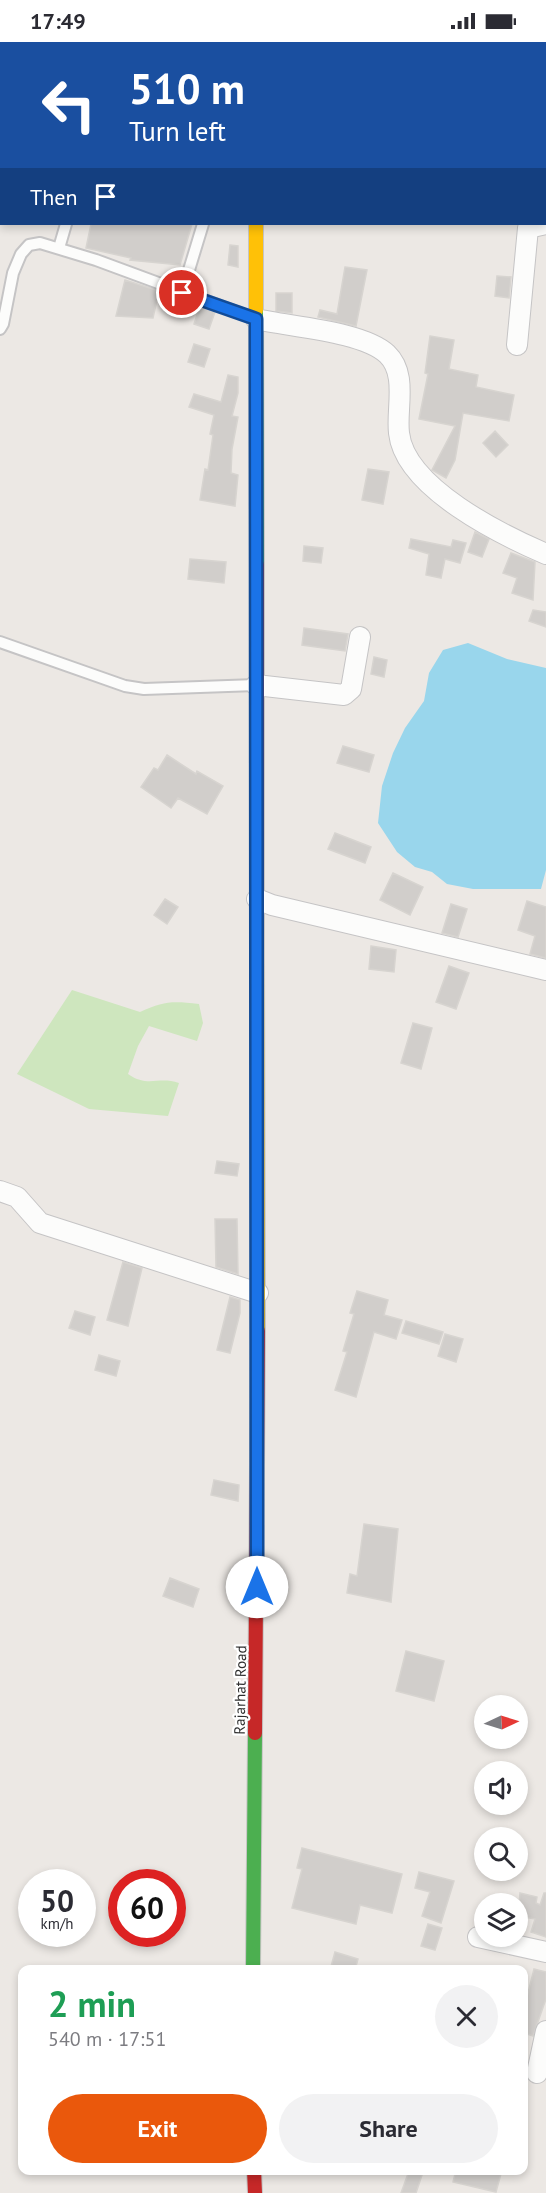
<!DOCTYPE html>
<meta charset="utf-8">
<style>
body{margin:0;font-family:"PT Sans",sans-serif;background:#f2f2f3;color:#2b2b33;height:100vh;display:flex;flex-direction:column;font-size:22px;white-space:nowrap}
*{box-sizing:border-box;margin:0}
p{font-size:20px;color:#7c7c81}
.icon{flex:none;width:33px;height:33px;fill:none;stroke:currentColor;stroke-width:2;stroke-linecap:round;stroke-linejoin:round}
.map{position:relative;flex:1;overflow:hidden}
.drawer{position:absolute;left:18px;top:1923px;width:510px;height:210px;display:flex;flex-direction:column;background:#fff;border-radius:12px;box-shadow:0 3px 9px #0003}
.drawer>*{flex:none}
.banner{position:absolute;left:0px;top:0px;width:546px;height:183px;box-shadow:0 3px 9px #0003;background:#1a4fa0;color:#fff;overflow:hidden}
.needle{width:39px;rotate:86deg}
.tools{position:absolute;left:474px;top:1653px;display:grid;gap:12px}
.tools a{display:grid;place-items:center;width:54px;height:54px;border-radius:50%;background:#fff;box-shadow:0 3px 9px #0003;font-size:30px}
.speed{position:absolute;left:18px;top:1827px;display:flex;gap:12px;font-size:30px;font-weight:700;text-align:center}
.speed>*{display:grid;place-content:center;width:78px;height:78px;border-radius:50%;background:#fff;box-shadow:0 3px 9px #0003;line-height:1}
.speed small{font-size:15px;font-weight:400}
.speed .limit{border:9px solid #d22;background:#fff;color:#111}
.pin{position:absolute;display:grid;place-items:center;width:51px;height:51px;color:#fff;margin:-26px;border:3px solid #fff;border-radius:50%;box-shadow:0 2px 6px #0007}
.me{position:absolute;width:66px;margin:-33px;rotate:0deg;stroke-linejoin:round;filter:drop-shadow(0 0 4px #0008)}
.turn{display:flex;align-items:center;gap:21px;height:126px;padding:0 30px;font-size:27px}
.turn .icon{width:78px;height:78px;stroke-width:2.5}
.turn b{display:block;font-size:42px;line-height:51px}
.then{display:flex;align-items:center;height:57px;padding:0 30px;background:#0003;gap:12px;font-size:22px}
.round{display:grid;place-items:center;flex:none;width:63px;height:63px;border-radius:32px;background:#f2f2f3}
.head{display:flex;align-items:center;justify-content:space-between;height:102px;padding:0 30px}
h1{font-size:36px;font-weight:700;line-height:45px;color:#1e9e55}
.button{display:flex;gap:12px;margin-top:auto;padding:12px 30px}
.button a{flex:1;height:69px;border-radius:36px;background:#ea580c;color:#fff;font-size:24px;font-weight:700;line-height:69px;text-align:center}
.button a+a{background:#f2f2f3;color:#2b2b33}
.status{display:flex;justify-content:space-between;align-items:center;height:42px;padding:0 30px;background:#fff;direction:ltr}
.status svg{height:16px;fill:currentColor}
.map>svg:first-child{display:block}
.green{fill:#cee6be}
.water{fill:#99d6ec}
.building{fill:#d1cecb;stroke:#d7d4d0;stroke-width:1.5}
.lines{fill:none;stroke-linecap:round;stroke-linejoin:round}
.lane-casing{stroke:#c5c4c5;stroke-width:14}
.street-casing{stroke:#c5c4c5;stroke-width:22}
.fast-casing{stroke:#c6c5c4;stroke-width:16}
.slow-casing{stroke:#c6c5c4;stroke-width:16}
.jam-casing{stroke:#c6c5c4;stroke-width:16}
.lane{stroke:#fcfcfb;stroke-width:10}
.street{stroke:#fcfcfb;stroke-width:20}
.fast{stroke:#4caf50;stroke-width:14}
.slow{stroke:#ffc107;stroke-width:14}
.jam{stroke:#c62828;stroke-width:14}
.route-casing{stroke:#114b97;stroke-width:15}
.route{stroke:#1a73e8;stroke-width:10}
.labels{text-anchor:middle;dominant-baseline:central;stroke-width:4.5;stroke-linejoin:round;paint-order:stroke}
.street-label{font-size:15px;fill:#2e2e2e;stroke:#fff}
</style>
<div class="status"><b>17:49</b><svg viewBox="0 0 49 12"><path d="M0 12V9h3v3zM5 12V6h3v6zM10 12V3h3v9zM15 12V0h3v12zM26 1h20v11H26zM47 4h2v5h-2z"/></svg></div>
<div class="map">
<svg width="546" height="2151" viewBox="0 0 546 2151">
<rect width="100%" height="100%" fill="#ece8e4"/>
<path class="green" d="M 72,948 L 140,970 C 164,959 172,959 199,962 L 203,981 L 197,999 L 149,984 L 138,1004 L 128,1032 C 148,1046 158,1034 179,1041 L 168,1074 L 89,1067 L 17,1032 Z"/>
<path class="water" d="M 468,601 L 507,617 L 546,626 L 546,828 L 541,847 L 473,847 L 447,842 L 432,830 L 415,825 L 397,810 L 378,781 L 382,744 L 393,711 L 405,686 L 424,659 L 429,631 L 443,608 Z"/>
<path class="building" d="M 91,182 L 192,182 L 180,223 L 130,218 L 131,216 L 86,206 Z
M 230,203 L 238,204 L 238,225 L 228,223 Z
M 345,225 L 367,228 L 356,284 L 318,275 L 320,268 L 337,272 Z
M 497,234 L 511,235 L 509,256 L 495,254 Z
M 125,238 L 159,249 L 153,276 L 116,274 Z
M 276,251 L 292,251 L 292,271 L 276,269 Z
M 200,264 L 215,270 L 209,287 L 194,282 Z
M 430,294 L 454,298 L 449,327 L 478,333 L 476,345 L 514,353 L 509,379 L 463,371 L 455,418 L 446,436 L 432,428 L 455,384 L 419,377 L 428,332 L 425,331 Z
M 194,302 L 210,307 L 204,325 L 188,320 Z
M 228,333 L 238,335 L 238,351 L 232,374 L 238,375 L 232,407 L 231,431 L 238,433 L 235,464 L 200,458 L 205,427 L 208,428 L 213,393 L 210,392 L 214,373 L 189,365 L 194,352 L 221,360 Z
M 495,389 L 508,403 L 496,415 L 483,401 Z
M 368,427 L 389,430 L 383,462 L 362,458 Z
M 475,490 L 489,497 L 482,515 L 468,510 Z
M 411,497 L 451,505 L 453,498 L 466,501 L 460,521 L 445,517 L 441,536 L 426,533 L 429,512 L 409,506 Z
M 304,504 L 323,506 L 321,521 L 303,519 Z
M 511,511 L 535,520 L 533,558 L 512,551 L 517,536 L 503,531 Z
M 190,517 L 226,520 L 224,541 L 188,537 Z
M 533,568 L 546,570 L 546,585 L 529,579 Z
M 304,586 L 348,592 L 345,609 L 302,603 Z
M 374,615 L 387,618 L 384,635 L 371,632 Z
M 343,704 L 374,713 L 369,730 L 337,721 Z
M 167,713 L 196,732 L 197,729 L 223,744 L 207,772 L 178,756 L 171,766 L 141,745 L 154,726 L 158,728 Z
M 335,791 L 371,805 L 365,821 L 328,807 Z
M 393,831 L 423,845 L 410,873 L 380,858 Z
M 165,857 L 178,865 L 167,882 L 154,873 Z
M 527,859 L 546,865 L 546,916 L 530,912 L 535,894 L 518,888 Z
M 451,862 L 467,867 L 458,895 L 442,891 Z
M 371,904 L 396,908 L 394,930 L 369,927 Z
M 449,924 L 469,931 L 456,967 L 436,960 Z
M 413,981 L 432,986 L 421,1027 L 401,1021 Z
M 217,1119 L 239,1122 L 237,1134 L 215,1131 Z
M 215,1177 L 237,1177 L 238,1232 L 216,1225 Z
M 123,1220 L 142,1226 L 128,1284 L 107,1278 Z
M 357,1249 L 388,1258 L 384,1273 L 402,1278 L 396,1297 L 374,1290 L 356,1355 L 335,1348 L 347,1310 L 343,1309 L 354,1272 L 350,1271 Z
M 230,1255 L 240,1258 L 240,1271 L 230,1311 L 217,1308 Z
M 75,1269 L 95,1275 L 90,1293 L 69,1286 Z
M 406,1279 L 443,1290 L 439,1302 L 402,1291 Z
M 445,1292 L 463,1297 L 456,1320 L 438,1314 Z
M 99,1313 L 120,1319 L 116,1334 L 95,1328 Z
M 214,1438 L 239,1443 L 238,1459 L 211,1453 Z
M 364,1482 L 398,1487 L 391,1560 L 347,1551 L 350,1532 L 357,1534 Z
M 170,1536 L 199,1547 L 193,1565 L 163,1554 Z
M 406,1609 L 444,1619 L 434,1659 L 396,1649 Z
M 302,1806 L 402,1832 L 392,1871 L 360,1863 L 356,1882 L 292,1866 L 302,1827 L 297,1826 Z
M 419,1830 L 454,1839 L 441,1881 L 422,1874 L 430,1850 L 415,1846 Z
M 520,1851 L 537,1855 L 536,1861 L 540,1863 L 544,1851 L 546,1851 L 546,1895 L 531,1890 L 535,1877 L 518,1874 Z
M 428,1882 L 442,1886 L 435,1908 L 421,1904 Z
M 335,1910 L 358,1917 L 355,1928 L 330,1928 Z
M 534,1927 L 546,1930 L 546,1957 L 533,1994 L 524,1991 L 524,1959 L 526,1959 Z
M 456,2128 L 502,2128 L 496,2150 L 453,2140 Z
M 409,2129 L 422,2133 L 416,2151 L 401,2151 Z"/>
<g class="lines">
<g class="lane-casing">
<path id="lane" d="M 0,101 L 2,102
M 59,206 L 66,182
M 182,251 L 203,182
M 0,287 L 3,282 L 13,231 L 21,212 L 29,203 L 40,201 L 96,218 L 253,276
M 0,600 L 125,644 L 144,647 L 256,643"/>
</g>
<g class="street-casing">
<path id="street" d="M 544,80 L 546,80
M 256,277 C 290,285 362,289 387,312 C 408,332 396,366 399,391 C 405,446 502,493 546,512
M 517,303 L 528,186 L 546,182
M 256,643 L 344,653 L 351,647 L 360,595
M 257,857 L 272,863 L 546,928
M 0,1149 L 17,1155 L 40,1181 L 258,1251
M 478,1895 L 546,1910
M 537,2031 L 546,1989"/>
</g>
<g class="fast-casing">
<path id="fast" d="M 256,0 L 256,2
M 256,268 L 257,523
M 253,1928 L 255,1691"/>
</g>
<g class="slow-casing">
<path id="slow" d="M 256,182 L 256,268
M 257,916 L 258,1289"/>
</g>
<g class="jam-casing">
<path id="jam" d="M 257,523 L 257,916
M 255,1691 L 258,1289
M 254,2128 L 255,2151"/>
</g>
<use href="#lane" class="lane"/>
<use href="#street" class="street"/>
<use href="#fast" class="fast"/>
<use href="#slow" class="slow"/>
<use href="#jam" class="jam"/>
</g>
<g class="lines">
<g class="route-casing">
<path id="route" d="M 182,251 L 256,277 L 257,1545"/>
</g>
<use href="#route" class="route"/>
</g>
<g class="labels">
<g class="street-label">
<text transform="translate(240 1648) rotate(-89)">Rajarhat Road</text>
</g>
</g>
</svg>
<div class="tools">
<a><svg class="needle" viewBox="-14 -14 28 28"><path d="M0-13l5 13h-10z" fill="#e53935"/><path d="M0 13l5-13h-10z" fill="#7c7c81"/></svg></a>
<a><svg class="icon" aria-label="sound" viewBox="0 0 24 24"><path d="M4 9h4l5-4v14l-5-4H4zM17 9q2 3 0 6"/></svg></a>
<a><svg class="icon" aria-label="search" viewBox="0 0 24 24"><circle cx="10" cy="10" r="6"/><path d="M15 15l6 6"/></svg></a>
<a><svg class="icon" aria-label="layers" viewBox="0 0 24 24"><path d="M12 4l9 5-9 5-9-5zM3 14l9 5 9-5"/></svg></a>
</div>
<div class="speed"><div>50<small>km/h</small></div><div class="limit">60</div></div>
<div class="pin" style="left:182px;top:251px;background:#d93025"><svg class="icon" aria-label="arrive" viewBox="0 0 24 24"><path d="M6 21V4h12l-3 4 3 4H6"/></svg></div>
<svg class="me" style="left:257px;top:1545px" viewBox="-20 -20 40 40"><circle r="19" fill="#fff"/><path d="M0-13L10 11 0 6-10 11z" fill="#1a73e8"/></svg>
<div class="banner">
<div class="turn"><svg class="icon" aria-label="left" viewBox="0 0 24 24"><path d="M17 20v-9H6M10 6l-5 5 5 5"/></svg><div><b>510 m</b>Turn left</div></div>
<div class="then">Then<svg class="icon" aria-label="arrive" viewBox="0 0 24 24"><path d="M6 21V4h12l-3 4 3 4H6"/></svg></div>
</div>
<section class="drawer">
<div class="head"><div><h1>2 min</h1><p>540 m · 17:51</p></div><a class="round"><svg class="icon" aria-label="close" viewBox="0 0 24 24"><path d="M6 6l12 12M18 6L6 18"/></svg></a></div>
<div class="button"><a>Exit</a><a>Share</a></div>
</section>
</div>
